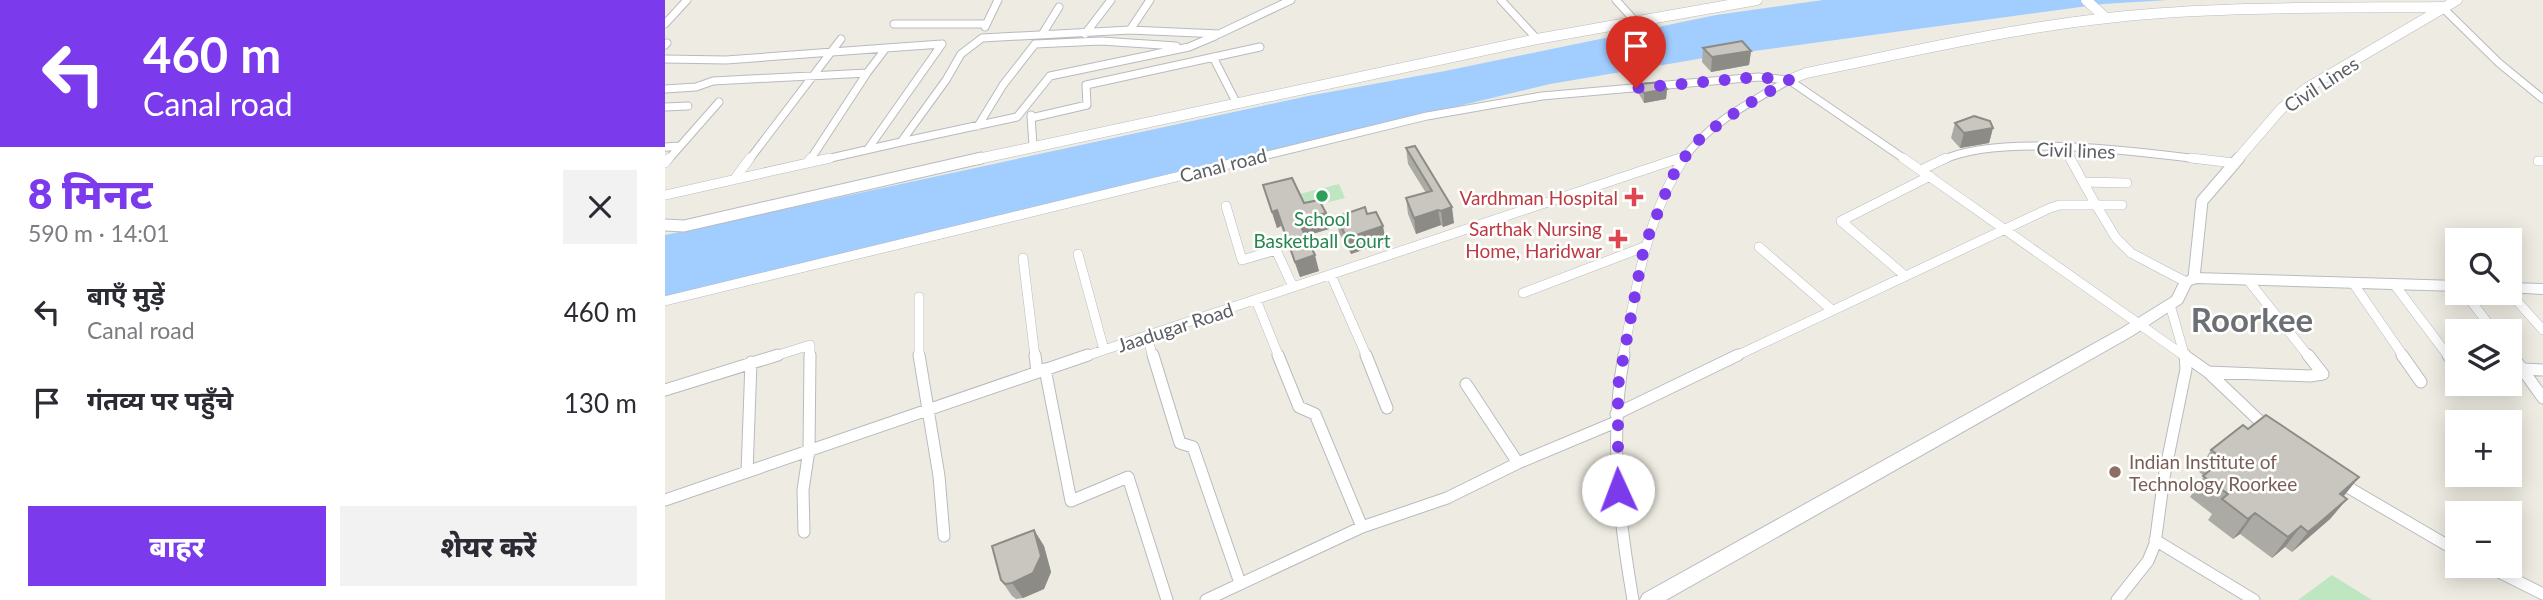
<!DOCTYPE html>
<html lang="hi">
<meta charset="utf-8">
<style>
body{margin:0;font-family:Lato,"Noto Sans Devanagari",sans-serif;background:#f2f2f3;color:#2b2b33;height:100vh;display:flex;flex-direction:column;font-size:26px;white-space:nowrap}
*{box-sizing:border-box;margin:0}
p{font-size:23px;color:#7c7c81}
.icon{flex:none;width:38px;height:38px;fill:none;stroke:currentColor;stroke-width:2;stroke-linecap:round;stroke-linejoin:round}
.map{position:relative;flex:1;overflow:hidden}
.sheet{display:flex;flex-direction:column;background:#fff;width:665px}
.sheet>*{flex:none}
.banner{background:#7c3aed;color:#fff;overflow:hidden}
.fabs{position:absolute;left:1780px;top:228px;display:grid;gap:14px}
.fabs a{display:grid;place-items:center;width:77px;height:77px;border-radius:0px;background:#fff;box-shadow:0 4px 18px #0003;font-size:35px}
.pin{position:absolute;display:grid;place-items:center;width:60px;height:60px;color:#fff;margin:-72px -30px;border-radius:50% 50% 50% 0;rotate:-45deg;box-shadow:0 0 7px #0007}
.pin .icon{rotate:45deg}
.me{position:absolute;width:77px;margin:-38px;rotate:358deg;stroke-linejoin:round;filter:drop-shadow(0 0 5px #0008)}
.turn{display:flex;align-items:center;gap:24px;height:147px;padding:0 28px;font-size:32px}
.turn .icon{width:91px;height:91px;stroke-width:2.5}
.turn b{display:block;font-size:49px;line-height:60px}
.round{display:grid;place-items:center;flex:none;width:74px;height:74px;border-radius:0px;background:#f2f2f3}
.summary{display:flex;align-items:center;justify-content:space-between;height:119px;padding:0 28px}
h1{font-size:42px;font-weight:800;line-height:52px;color:#7c3aed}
.button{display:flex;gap:14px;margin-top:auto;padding:14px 28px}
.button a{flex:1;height:80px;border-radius:0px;background:#7c3aed;color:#fff;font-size:28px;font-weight:800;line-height:80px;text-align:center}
.button a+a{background:#f2f2f3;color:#2b2b33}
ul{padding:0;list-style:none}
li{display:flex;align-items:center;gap:21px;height:91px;padding:0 28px}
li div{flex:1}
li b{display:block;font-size:26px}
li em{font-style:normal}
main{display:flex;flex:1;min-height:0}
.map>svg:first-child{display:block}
.green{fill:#bee6c1}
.water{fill:#a1ceff}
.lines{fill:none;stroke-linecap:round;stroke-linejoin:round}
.minor-far2-casing{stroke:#b8babf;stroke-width:9}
.minor-far1-casing{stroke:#b8babf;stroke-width:10}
.minor-casing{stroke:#b8babf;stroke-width:13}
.tertiary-far1-casing{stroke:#b8babf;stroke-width:11}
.tertiary-casing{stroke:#b8babf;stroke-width:13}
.secondary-casing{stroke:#b8bbc1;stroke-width:2}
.minor-far2{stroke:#fff;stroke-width:7}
.minor-far1{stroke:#fff;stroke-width:9}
.minor{stroke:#fff;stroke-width:11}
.tertiary-far1{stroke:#fff;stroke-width:10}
.tertiary{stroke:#fff;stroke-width:11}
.secondary{fill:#fff;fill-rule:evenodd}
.wall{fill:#acaaa4}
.shaded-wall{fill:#8c8b86}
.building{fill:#c8c6bf;stroke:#8c8b86;stroke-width:2}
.route{stroke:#7c3aed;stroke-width:12;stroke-dasharray:0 21.6}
.leisure-dot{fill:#2e9e5b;stroke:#fff;stroke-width:2.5}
.health-dot{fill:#e0444e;stroke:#fff;stroke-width:2.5}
.education-dot{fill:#8d6e63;stroke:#fff;stroke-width:2.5}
.labels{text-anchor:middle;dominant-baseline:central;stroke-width:5;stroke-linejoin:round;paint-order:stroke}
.street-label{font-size:19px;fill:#5b5e63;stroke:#fff}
.health-label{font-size:19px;fill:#be3a42;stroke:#fff;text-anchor:end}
.leisure-label{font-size:19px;fill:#27864d;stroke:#fff}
.education-label{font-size:19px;fill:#785e54;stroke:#fff;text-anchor:start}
.town-label{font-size:33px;font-weight:bold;fill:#6c7075;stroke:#fff}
</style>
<main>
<section class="sheet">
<div class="banner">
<div class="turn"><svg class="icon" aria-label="left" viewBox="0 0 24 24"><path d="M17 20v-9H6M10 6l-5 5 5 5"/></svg><div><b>460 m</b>Canal road</div></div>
</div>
<div class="summary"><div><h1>8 मिनट</h1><p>590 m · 14:01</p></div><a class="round"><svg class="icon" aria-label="close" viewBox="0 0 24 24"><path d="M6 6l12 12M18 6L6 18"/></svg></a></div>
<ul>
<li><svg class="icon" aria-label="left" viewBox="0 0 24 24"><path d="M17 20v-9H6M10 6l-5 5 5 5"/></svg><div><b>बाएँ मुड़ें</b><p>Canal road</p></div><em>460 m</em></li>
<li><svg class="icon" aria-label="arrive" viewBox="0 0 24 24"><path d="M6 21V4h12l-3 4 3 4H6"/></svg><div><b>गंतव्य पर पहुँचे</b></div><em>130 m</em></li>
</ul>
<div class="button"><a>बाहर</a><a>शेयर करें</a></div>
</section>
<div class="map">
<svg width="1878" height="600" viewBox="0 0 1878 600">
<rect width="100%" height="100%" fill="#eeece2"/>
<path class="green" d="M 674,184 L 680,198 L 640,208 L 634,194 Z
M 1667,575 L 1707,600 L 1633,600 Z"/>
<path class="water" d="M 1158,0 L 1503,0 L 1438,4 L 1045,57 L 885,84 L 0,297 L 0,235 L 643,96 L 780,71 L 1051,15 Z"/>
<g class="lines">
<g class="minor-far2-casing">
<path id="minor-far2" d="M 836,0 L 872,39
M 951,0 L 969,20
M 1777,7 L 1834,63 L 1878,99
M 0,24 L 22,0
M 229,24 L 321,24
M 320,27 L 333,0
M 465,30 L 485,0
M 378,33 L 394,7
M 420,34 L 446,0
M 0,45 L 2,43
M 548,57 L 572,104
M 0,59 L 61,60 L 221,48
M 0,89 L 31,87 L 48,81 L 202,73 L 221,48 L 277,44
M 0,107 L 23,106
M 366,115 L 368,146
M 366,118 L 422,105 L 421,85 L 595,47
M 313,126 L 338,85 L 370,44 L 436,41 L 511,46
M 236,142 L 352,117 L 385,76 L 524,47 L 550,36
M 0,147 L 15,146
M 1399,147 L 1406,160
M 203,149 L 277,44
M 3,160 L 54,102
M 84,160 L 176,39
M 145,160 L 202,73
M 157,160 L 236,142 L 281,80 L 296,54 L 317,38 L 465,30 L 554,34 L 626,0
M 582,160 L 762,116 L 877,96 L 1093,77 L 1124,80 L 1241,160
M 1010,160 L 1021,156
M 1018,160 C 1041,124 1088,101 1124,80
M 1278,160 C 1334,133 1478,152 1541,160"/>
</g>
<g class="minor-far1-casing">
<path id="minor-far1" d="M 1238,158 L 1521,357
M 1405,158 L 1418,182 L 1462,183
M 1526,158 L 1569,163
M 1873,161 L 1878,161
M 143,162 L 146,158
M 0,163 L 4,158
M 1256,170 L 1281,158
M 71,177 L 85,158
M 1418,182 L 1431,205 L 1457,205
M 0,195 L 165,158
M 561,206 L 577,260 L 611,250 L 628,287
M 1094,247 L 1167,310
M 413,254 L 439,350
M 358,258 L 370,357
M 666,275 L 702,357
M 1239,275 L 1176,221 L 1265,176
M 1583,280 L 1644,357
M 1688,283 L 1739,357
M 1729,284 L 1784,357
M 1799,292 L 1829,331
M 1844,292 L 1878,330
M 858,293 L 979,247
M 254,297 L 254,357
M 591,300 L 614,357
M 0,301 L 589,158
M 1505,305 L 1520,357
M 482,337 L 488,357
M 1844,350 L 1849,357
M 107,357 L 145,345 L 145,357
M 418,357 L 1015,158
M 958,357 C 971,288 981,218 1019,158
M 1069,357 L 1385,208 L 1395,205 L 1431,205 L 1451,238 L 1466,253 L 1521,282"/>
</g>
<g class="minor-casing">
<path id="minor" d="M 254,355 L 274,476 L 279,536
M 370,355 L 372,372
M 488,355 L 515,443 L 528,447 L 575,583
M 613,355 L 634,407 L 650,414 L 697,527
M 701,355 L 722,408
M 959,355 C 944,437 954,519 968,600
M 1519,355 L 1543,372 L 1603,429
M 1737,355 L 1756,382
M 1783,355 L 1792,367
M 1847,355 L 1878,398
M 380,369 L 406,501 L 463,477 L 502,600
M 1860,369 L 1878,370
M 1543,372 L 1645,376 L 1658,374 L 1643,355
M 801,384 L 853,463
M 0,390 L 113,355
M 951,414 L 1073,355
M 82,472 L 86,362
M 1674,482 L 1792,551
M 0,500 L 423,355
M 139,532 L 138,490 L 144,450 L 145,355
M 1490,540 L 1589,600
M 1820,565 L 1878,594
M 541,600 L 697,527 L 782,498 L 853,463 L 951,422
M 1452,600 L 1483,561 L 1490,544 L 1499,477 L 1521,369 L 1520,355"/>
</g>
<g class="tertiary-far1-casing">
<path id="tertiary-far1" d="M 1421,0 L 1441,18
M 1124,80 L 1141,73 C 1241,53 1341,29 1443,18 C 1554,6 1666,8 1777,7
M 308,160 L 872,39 L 1092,0
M 1572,160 L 1616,109 L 1642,88 L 1792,0"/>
</g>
<g class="tertiary-casing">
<path id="tertiary" d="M 0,225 L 19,226 L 316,158
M 1529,278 L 1537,201 L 1574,158"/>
</g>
<g class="secondary-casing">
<path id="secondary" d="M 1529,273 L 1792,281 L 1792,291 L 1531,283 L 1526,285 L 1517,303 L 1467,336 L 1001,600 L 975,600 L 978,594 L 1457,328 L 1507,297 L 1516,279 Z
M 1844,283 L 1878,284 L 1878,294 L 1843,292 L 1844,292 Z"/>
</g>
<use href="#minor-far2" class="minor-far2"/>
<use href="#minor-far1" class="minor-far1"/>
<use href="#minor" class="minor"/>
<use href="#tertiary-far1" class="tertiary-far1"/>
<use href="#tertiary" class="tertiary"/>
<use href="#secondary" class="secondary"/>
</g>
<path class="wall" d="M 1038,48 L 1086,51 L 1084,65 L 1046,72 L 1037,62 Z
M 974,84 L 1002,89 L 1001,99 L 979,103 L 974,94 Z
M 1290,123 L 1328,128 L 1324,143 L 1295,148 L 1286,138 Z
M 741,148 L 789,223 L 778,227 L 776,225 L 751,234 L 743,214 L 741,198 L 761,193 L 743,164 Z
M 598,185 L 661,213 L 664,229 L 641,236 L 654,271 L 635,277 L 616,226 L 612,228 Z
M 671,217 L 721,242 L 686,254 L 674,233 Z
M 1583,429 L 1694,477 L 1679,496 L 1682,499 L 1665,519 L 1627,552 L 1620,547 L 1607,558 L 1575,534 L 1568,539 L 1543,520 L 1547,514 L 1525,497 L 1539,476 L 1533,471 L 1546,450 Z
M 369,530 L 379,546 L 386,572 L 379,589 L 358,598 L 351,599 L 347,596 L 336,580 Z"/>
<path class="shaded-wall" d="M 1086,51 L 1084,65 L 1046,72 L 1047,57 Z
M 1002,89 L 1001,99 L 979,103 L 979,93 Z
M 1328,128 L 1324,143 L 1295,148 L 1299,133 Z
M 787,207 L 789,223 L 778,227 L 776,211 Z
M 612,210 L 616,226 L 612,228 L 607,212 Z
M 773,210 L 776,225 L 751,234 L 749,218 Z
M 661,213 L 664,229 L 637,237 L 633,221 Z
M 718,226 L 721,242 L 686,254 L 682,238 Z
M 650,255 L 654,271 L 635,277 L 630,262 Z
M 1694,477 L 1677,498 L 1675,494 Z
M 1682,499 L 1665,519 L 1627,552 L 1643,532 Z
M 1590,513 L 1575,534 L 1568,539 L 1583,519 Z
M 1636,526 L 1620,547 L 1607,558 L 1623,537 Z
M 369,530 L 379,546 L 386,572 L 379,589 L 358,598 L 347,583 Z"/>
<path class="building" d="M 1077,41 L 1086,51 L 1047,57 L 1038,48 Z
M 997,82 L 1002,89 L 979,93 L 974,84 Z
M 1309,116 L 1325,121 L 1328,128 L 1299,133 L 1290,123 Z
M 750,146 L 787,207 L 776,211 L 773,210 L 749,218 L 741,198 L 767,191 L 741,148 Z
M 627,178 L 639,203 L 654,200 L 661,213 L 633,221 L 650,255 L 630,262 L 612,210 L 607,212 L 598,185 Z
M 700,207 L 702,214 L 711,212 L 718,226 L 682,238 L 671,217 Z
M 1601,415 L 1694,477 L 1675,494 L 1682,499 L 1653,524 L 1643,532 L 1636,526 L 1623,537 L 1590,513 L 1583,519 L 1557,499 L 1563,494 L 1538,476 L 1559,459 L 1546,450 L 1578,425 L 1583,429 Z
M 369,530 L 376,556 L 368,573 L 347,583 L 340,584 L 336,580 L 327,546 Z"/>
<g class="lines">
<path class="route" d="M 953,490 L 953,386 L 979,247 L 1007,177 L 1027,146 L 1044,131 L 1078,107 L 1124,80 L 1093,77 L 971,88"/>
</g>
<circle class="leisure-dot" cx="657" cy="196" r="7"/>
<g class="health-dot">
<path d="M965.5 186.5h7v7h7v7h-7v7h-7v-7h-7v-7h7z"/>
<path d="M949.5 228.5h7v7h7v7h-7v7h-7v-7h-7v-7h7z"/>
</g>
<circle class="education-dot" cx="1450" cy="472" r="7"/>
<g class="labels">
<g class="street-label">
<text transform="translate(1656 84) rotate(-33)">Civil Lines</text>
<text transform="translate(1411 150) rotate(2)">Civil lines</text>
<text transform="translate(558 165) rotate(-14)">Canal road</text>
<text transform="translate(510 327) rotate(-18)">Jaadugar Road</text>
</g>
<g class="health-label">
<text x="953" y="197">Vardhman Hospital</text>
<text x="937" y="228">Sarthak Nursing<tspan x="937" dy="22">Home, Haridwar</tspan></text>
</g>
<g class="leisure-label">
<text x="657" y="218">School<tspan x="657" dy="22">Basketball Court</tspan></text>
</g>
<g class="education-label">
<text x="1464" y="461">Indian Institute of<tspan x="1464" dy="22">Technology Roorkee</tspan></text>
</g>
<g class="town-label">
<text x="1587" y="319">Roorkee</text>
</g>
</g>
</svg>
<div class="fabs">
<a><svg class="icon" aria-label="search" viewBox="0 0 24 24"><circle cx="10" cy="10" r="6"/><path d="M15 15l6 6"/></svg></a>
<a><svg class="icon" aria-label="layers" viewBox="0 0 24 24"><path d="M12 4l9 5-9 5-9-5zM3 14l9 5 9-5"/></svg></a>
<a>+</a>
<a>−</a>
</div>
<div class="pin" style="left:971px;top:88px;background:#d93025"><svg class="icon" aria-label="arrive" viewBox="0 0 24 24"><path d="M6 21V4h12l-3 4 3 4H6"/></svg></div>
<svg class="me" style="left:953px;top:490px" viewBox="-20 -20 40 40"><circle r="19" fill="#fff"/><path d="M0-13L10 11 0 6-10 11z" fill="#7c3aed"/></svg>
</div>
</main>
